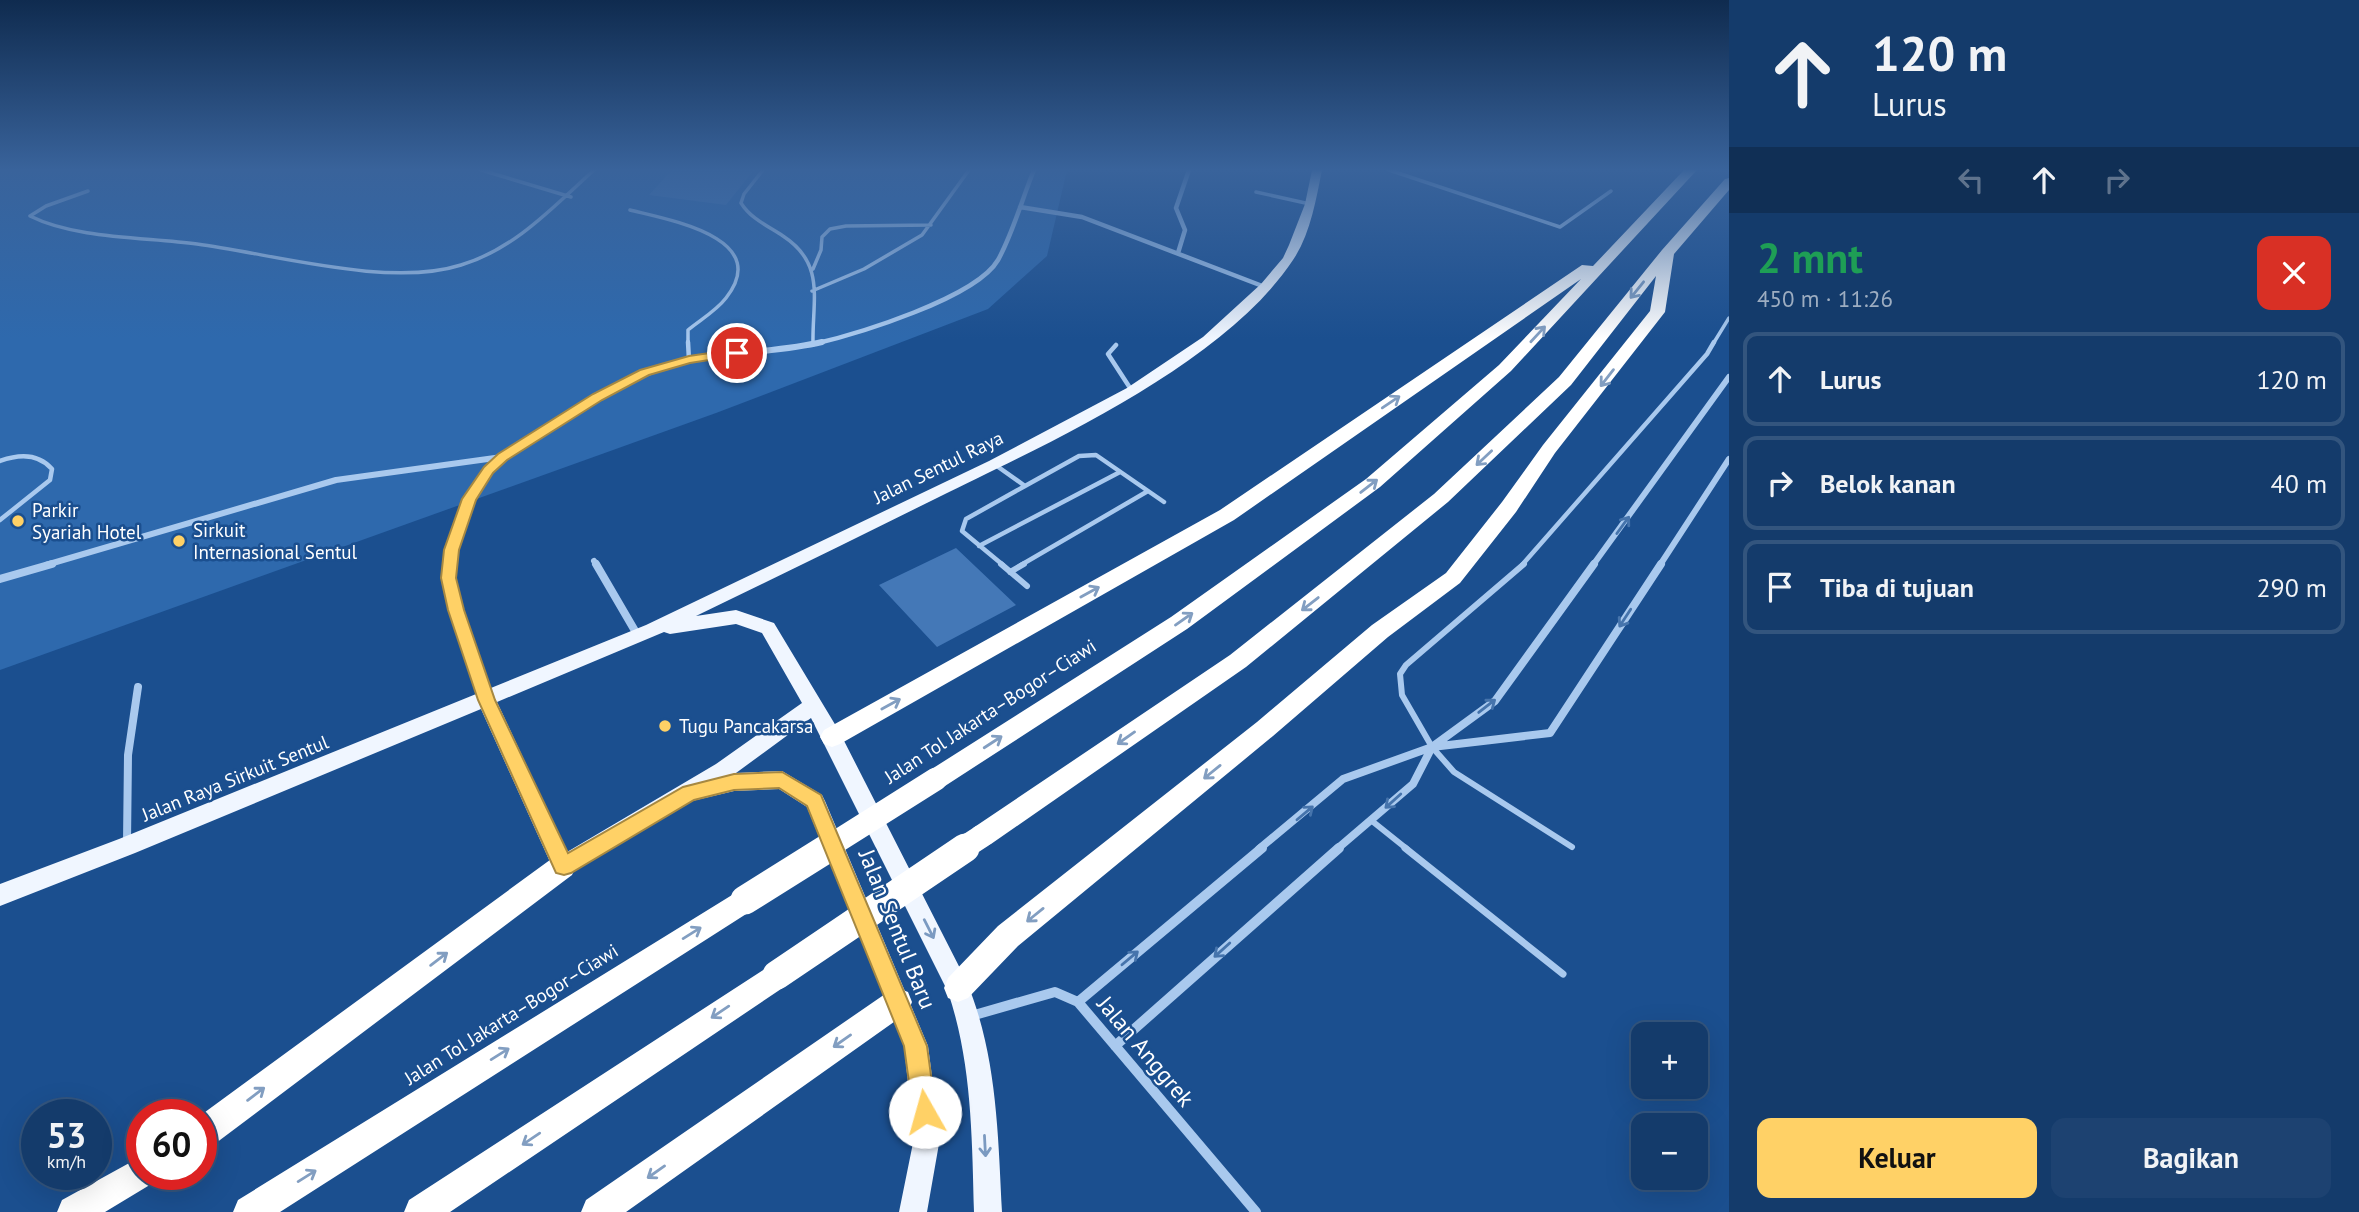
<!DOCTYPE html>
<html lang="id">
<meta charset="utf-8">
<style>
body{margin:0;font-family:"PT Sans",sans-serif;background:#1d4271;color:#f1f3f6;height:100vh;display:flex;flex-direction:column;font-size:26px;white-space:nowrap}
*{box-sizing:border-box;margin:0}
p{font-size:23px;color:#9dadc1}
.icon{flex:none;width:38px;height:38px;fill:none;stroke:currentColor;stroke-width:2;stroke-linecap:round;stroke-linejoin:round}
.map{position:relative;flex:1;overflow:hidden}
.drawer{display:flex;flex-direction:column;background:#143b6b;width:630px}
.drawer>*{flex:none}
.top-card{background:#143b6b;color:#f1f3f6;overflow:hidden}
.buttons{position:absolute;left:1631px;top:1022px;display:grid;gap:14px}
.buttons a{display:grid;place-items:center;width:77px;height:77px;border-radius:14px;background:#143b6b;box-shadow:0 7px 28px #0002,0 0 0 2px #33557e;font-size:35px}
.speed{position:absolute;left:21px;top:1099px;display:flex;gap:14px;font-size:35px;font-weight:700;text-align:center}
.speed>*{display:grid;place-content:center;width:91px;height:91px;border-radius:50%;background:#143b6b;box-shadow:0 7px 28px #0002,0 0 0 2px #33557e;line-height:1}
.speed small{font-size:18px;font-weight:400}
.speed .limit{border:10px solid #d22;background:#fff;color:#111}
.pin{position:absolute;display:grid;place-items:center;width:60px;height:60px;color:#fff;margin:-30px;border:4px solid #fff;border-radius:50%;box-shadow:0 2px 7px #0007}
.me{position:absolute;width:77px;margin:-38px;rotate:353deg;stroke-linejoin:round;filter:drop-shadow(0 0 5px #0008)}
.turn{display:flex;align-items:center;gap:24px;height:147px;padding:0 28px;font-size:32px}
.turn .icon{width:91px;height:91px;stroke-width:2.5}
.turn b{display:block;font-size:49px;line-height:60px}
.lanes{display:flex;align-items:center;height:66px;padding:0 28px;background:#0003;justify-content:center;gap:35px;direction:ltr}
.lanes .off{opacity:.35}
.round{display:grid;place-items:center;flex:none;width:74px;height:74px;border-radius:14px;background:#1d4271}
.headline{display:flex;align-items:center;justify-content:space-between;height:119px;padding:0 28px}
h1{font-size:42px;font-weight:700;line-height:52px;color:#1e9e55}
.cta{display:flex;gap:14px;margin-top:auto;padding:14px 28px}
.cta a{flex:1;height:80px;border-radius:14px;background:#ffd166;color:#111;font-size:28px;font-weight:700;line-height:80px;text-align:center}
.cta a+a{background:#1d4271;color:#f1f3f6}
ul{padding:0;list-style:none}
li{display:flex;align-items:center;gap:21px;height:94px;margin:0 14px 10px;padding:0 14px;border:4px solid #33557e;border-radius:14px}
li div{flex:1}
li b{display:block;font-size:26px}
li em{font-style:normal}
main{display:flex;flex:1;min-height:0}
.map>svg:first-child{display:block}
.green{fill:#2e69ad}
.building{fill:#4478b7}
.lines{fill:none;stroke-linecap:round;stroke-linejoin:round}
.service-far3{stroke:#a9c9ee;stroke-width:3.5}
.service-far2{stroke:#a9c9ee;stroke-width:4.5}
.service-far1{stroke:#a9c9ee;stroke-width:6}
.service{stroke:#a9c9ee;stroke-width:7}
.minor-far3{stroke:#a9c9ee;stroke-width:4.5}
.minor-far2{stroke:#a9c9ee;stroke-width:6}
.minor-far1{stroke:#a9c9ee;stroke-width:8}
.minor{stroke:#a9c9ee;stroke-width:10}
.primary{fill:#f0f6ff;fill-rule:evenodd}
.motorway{fill:#fff;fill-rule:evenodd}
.motorway-bridge-far1{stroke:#fff;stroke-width:23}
.motorway-bridge{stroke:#fff;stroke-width:29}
.oneway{stroke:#829ec1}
.oneway2{stroke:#4674ac}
.oneway3{stroke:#7b9ac1}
.route{fill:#ffd166;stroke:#a68842;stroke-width:2}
.poi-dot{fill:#ffd166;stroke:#1b4f8f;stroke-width:2.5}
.labels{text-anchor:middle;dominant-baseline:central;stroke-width:5;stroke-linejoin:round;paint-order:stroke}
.street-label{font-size:19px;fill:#fff;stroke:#1b4f8f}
.poi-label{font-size:19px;fill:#fff;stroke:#1b4f8f;text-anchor:start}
.near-street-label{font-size:23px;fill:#fff;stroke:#1b4f8f}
</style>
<main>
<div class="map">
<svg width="1729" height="1212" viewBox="0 0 1729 1212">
<rect width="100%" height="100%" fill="#1b4f8f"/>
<path class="green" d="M 0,170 L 1067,170 L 1047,256 L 988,309 L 716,413 L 0,670 Z"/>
<path class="building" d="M 672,170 L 754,170 L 726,205 L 649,195 Z
M 956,548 L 1016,605 L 937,647 L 879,585 Z"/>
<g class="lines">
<path class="service-far3" d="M 481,170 L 571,197
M 763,170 L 744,194 L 741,203 C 751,219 768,226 783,236 C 826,264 812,300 813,344
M 1389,170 L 1560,227 L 1611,191
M 88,191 L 46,206 L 30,216 C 76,239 145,237 197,244 C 273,254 389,288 461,265 C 515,249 553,207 594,170
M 1256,192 L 1310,204
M 630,210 C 670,220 773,238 726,298 C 716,311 700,320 688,330 L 688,344
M 813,269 L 821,250 L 822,237 L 830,229 L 846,226 L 931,225
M 812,291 L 864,269 L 922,235 L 969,170
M 1713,344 L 1729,318"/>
<path class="service-far2" d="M 688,342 L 689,360
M 1116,345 L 1108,354 L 1132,391
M 0,461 C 19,454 38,453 52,469 L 50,480 L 0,520
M 994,464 L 1025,486 L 1079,456 L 1096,455 L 1164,502
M 979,546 L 1120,472
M 1003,565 L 962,531 L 966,519 L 1025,486
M 1021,565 L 1148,491
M 1522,565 L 1707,354 L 1714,342"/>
<path class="service-far1" d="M 1001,564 L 1027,586
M 1524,564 L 1406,665 L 1400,674 L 1402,695 L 1432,747 L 1454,772 L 1572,847
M 1010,572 L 1024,564
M 1372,821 L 1407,849"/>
<path class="service" d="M 1405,848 L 1563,974"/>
<path class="minor-far3" d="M 1020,207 L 1082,217 L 1265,287
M 1178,253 L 1185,230 L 1176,208 L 1189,170
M 814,344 C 857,334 976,298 998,260 C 1013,233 1022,199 1034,170"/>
<path class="minor-far2" d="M 594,561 L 597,565
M 46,565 L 336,480 L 502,457
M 450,565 C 454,533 467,498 487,472 C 499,455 520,445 538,435 C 586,405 634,371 690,360 C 734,352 779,352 822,342
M 1593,565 L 1729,377
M 1660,565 L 1729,459"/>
<path class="minor-far1" d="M 451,564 C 446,605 473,659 486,698
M 596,564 L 638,636
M 0,579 L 52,564
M 127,842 L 128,755 L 138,687
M 1259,849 L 1343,779 L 1432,747 L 1550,733 L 1661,564
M 1337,849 L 1413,784 L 1432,747 L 1495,701 L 1594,564"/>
<path class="minor" d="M 1078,1002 L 1262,848
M 971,1016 L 1055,992 L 1078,1002 L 1256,1212
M 1115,1046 L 1339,848"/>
<path class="primary" d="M 1312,170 L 1322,170 C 1316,200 1310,235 1293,260 C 1224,364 1049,443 939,497 C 858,537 777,577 696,616 L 736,610 L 774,623 L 839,731 L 966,980 C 997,1054 998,1133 1002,1212 L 974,1212 C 972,1138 972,1063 948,992 L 811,718 L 736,773 L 782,771 L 822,795 L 825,801 L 928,1046 L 940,1138 L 927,1212 L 899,1212 L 914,1138 L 904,1046 L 807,807 L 779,789 L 734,791 L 692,801 L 563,876 L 555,873 L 481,709 L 135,853 L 0,906 L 0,884 L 119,839 L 646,625 L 989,461 L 1127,388 L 1203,337 L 1261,284 L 1283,258 L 1289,245 L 1305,204 ZM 736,624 L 762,633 L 802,703 L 716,764 L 567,852 L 497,702 L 664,632 L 670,634 Z"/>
<path class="motorway" d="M 1684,170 L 1697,170 L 1511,371 L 1380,487 L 1187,629 L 945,786 L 936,790 L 927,786 L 924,779 L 927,772 L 1171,617 L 1366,479 L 1499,365 L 1581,279 L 1234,520 L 840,744 L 832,747 L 824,744 L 820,737 L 824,730 L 1220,510 L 1582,265 L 1593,266 Z
M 1729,178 L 1729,190 L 1674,254 L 1665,312 L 1555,453 L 1516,512 L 1460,583 L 1388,637 L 1273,736 L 1018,946 L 968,998 L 958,1002 L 948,998 L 944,988 L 948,978 L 998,926 L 1257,722 L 1372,625 L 1446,573 L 1502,502 L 1543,445 L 1650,311 L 1656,276 L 1571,385 L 1448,502 L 1246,667 L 991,844 L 982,848 L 973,844 L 969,836 L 973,828 L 1230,655 L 1434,494 L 1559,377 L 1662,250 L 1725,179 Z
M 563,854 L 572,857 L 576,866 L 572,875 L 212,1146 L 201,1151 L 201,1115 L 554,857 Z
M 745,887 L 754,891 L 758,900 L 754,909 L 280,1212 L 233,1212 L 238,1200 Z
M 777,961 L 787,965 L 791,975 L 787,985 L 450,1212 L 404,1212 L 409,1200 Z
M 898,988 L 908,992 L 912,1002 L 908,1012 L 626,1212 L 581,1212 L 586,1200 L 888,992 Z
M 142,1156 L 142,1174 L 157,1174 L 153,1183 L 105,1212 L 57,1212 L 62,1200 Z"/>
<path class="motorway-bridge-far1" d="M 825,849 L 936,779
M 962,849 L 982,836"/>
<path class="motorway-bridge" d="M 745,900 L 828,848
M 777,975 L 965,848"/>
</g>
<defs><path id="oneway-shaft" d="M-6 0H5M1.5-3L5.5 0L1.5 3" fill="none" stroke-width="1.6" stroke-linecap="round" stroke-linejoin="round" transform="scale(1.75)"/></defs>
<g class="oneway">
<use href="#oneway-shaft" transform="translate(1637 290) rotate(129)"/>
<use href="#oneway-shaft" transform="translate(1538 334) rotate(-47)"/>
<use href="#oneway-shaft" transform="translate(1607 378) rotate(128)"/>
<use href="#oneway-shaft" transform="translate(1391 402) rotate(-34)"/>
<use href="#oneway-shaft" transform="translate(1484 458) rotate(137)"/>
<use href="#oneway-shaft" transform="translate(1369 486) rotate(-38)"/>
<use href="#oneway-shaft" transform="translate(1090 592) rotate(-29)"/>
<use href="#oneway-shaft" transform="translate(1310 604) rotate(142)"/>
<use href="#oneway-shaft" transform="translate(1184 619) rotate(-35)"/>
<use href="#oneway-shaft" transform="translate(891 704) rotate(-29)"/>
<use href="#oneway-shaft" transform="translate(1126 738) rotate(145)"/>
<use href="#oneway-shaft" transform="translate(993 742) rotate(-33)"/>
<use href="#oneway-shaft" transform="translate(1212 772) rotate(141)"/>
<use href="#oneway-shaft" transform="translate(1035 915) rotate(141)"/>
<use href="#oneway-shaft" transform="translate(692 933) rotate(-32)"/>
<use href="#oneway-shaft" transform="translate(439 959) rotate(-37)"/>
<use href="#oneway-shaft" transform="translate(720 1012) rotate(146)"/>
<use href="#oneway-shaft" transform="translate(842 1041) rotate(145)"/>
<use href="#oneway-shaft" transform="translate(500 1054) rotate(-32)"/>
<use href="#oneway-shaft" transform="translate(256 1094) rotate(-37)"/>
<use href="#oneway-shaft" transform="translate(531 1139) rotate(146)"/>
<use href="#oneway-shaft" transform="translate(656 1172) rotate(145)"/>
<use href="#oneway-shaft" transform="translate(307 1176) rotate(-32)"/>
</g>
<g class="oneway2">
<use href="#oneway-shaft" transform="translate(1623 525) rotate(-54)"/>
<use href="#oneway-shaft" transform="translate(1625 618) rotate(123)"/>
<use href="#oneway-shaft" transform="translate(1487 706) rotate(-38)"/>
<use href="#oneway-shaft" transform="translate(1393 801) rotate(138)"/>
<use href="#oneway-shaft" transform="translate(1305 813) rotate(-40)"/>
<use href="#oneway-shaft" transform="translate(1222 950) rotate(138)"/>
<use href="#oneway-shaft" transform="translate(1130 958) rotate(-40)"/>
</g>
<g class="oneway3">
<use href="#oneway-shaft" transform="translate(929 929) rotate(63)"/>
<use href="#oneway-shaft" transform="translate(985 1146) rotate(87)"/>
</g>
<linearGradient id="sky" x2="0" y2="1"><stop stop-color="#0f2b4f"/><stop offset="0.5" stop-color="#39639b"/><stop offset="1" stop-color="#39639b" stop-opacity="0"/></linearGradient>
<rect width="1729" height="339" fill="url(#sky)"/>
<path class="route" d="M 737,349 L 741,350 L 741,355 L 690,363 L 649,375 L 602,400 L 507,460 L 493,473 L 476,500 L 459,550 L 456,578 L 464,610 L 495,700 L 568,853 L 683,787 L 734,774 L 782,772 L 821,795 L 927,1046 L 936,1112 L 933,1120 L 925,1124 L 916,1120 L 913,1112 L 904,1046 L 807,806 L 779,788 L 734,790 L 694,800 L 571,873 L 564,875 L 556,873 L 478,700 L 448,610 L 441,578 L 444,550 L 462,499 L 484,467 L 498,454 L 593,394 L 640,370 L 689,356 Z"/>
<g class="poi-dot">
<circle cx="18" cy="521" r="7"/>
<circle cx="179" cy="541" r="7"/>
<circle cx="665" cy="726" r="7"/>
</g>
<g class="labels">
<g class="street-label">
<text transform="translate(938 467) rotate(-26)">Jalan Sentul Raya</text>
<text transform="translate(990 711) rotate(-33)">Jalan Tol Jakarta–Bogor–Ciawi</text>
<text transform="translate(235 778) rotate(-22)">Jalan Raya Sirkuit Sentul</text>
<text transform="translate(511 1014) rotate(-32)">Jalan Tol Jakarta–Bogor–Ciawi</text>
</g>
<g class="poi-label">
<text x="32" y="510">Parkir<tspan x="32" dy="22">Syariah Hotel</tspan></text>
<text x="193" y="530">Sirkuit<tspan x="193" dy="22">Internasional Sentul</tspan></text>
<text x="679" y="726">Tugu Pancakarsa</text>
</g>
<g class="near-street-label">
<text transform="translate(898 929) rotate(68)">Jalan Sentul Baru</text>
<text transform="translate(1146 1051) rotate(50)">Jalan Anggrek</text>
</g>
</g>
</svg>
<div class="buttons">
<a>+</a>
<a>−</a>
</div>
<div class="speed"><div>53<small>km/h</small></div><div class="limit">60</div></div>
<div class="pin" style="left:737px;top:353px;background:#d93025"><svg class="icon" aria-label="arrive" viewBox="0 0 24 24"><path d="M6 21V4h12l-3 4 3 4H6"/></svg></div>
<svg class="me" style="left:925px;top:1112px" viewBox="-20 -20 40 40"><circle r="19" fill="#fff"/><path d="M0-13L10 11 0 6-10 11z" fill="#ffd166"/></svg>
</div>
<section class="drawer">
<div class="top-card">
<div class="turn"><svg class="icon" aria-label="ahead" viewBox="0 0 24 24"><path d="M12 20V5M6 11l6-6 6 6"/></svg><div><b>120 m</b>Lurus</div></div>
<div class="lanes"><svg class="icon off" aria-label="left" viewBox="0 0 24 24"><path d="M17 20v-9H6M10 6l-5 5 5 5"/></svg><svg class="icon" aria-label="ahead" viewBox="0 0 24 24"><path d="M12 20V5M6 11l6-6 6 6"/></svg><svg class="icon off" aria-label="right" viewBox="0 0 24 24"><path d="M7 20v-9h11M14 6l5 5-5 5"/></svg></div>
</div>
<div class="headline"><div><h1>2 mnt</h1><p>450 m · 11:26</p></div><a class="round" style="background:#d93025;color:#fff"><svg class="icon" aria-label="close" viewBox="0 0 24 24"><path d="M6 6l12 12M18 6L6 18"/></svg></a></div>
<ul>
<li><svg class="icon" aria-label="ahead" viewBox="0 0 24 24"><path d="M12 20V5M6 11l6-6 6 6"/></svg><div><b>Lurus</b></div><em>120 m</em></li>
<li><svg class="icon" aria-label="right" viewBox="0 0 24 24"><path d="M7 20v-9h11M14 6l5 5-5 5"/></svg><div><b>Belok kanan</b></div><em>40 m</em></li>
<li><svg class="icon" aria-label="arrive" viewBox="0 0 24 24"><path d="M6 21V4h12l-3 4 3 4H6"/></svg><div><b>Tiba di tujuan</b></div><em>290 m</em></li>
</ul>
<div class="cta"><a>Keluar</a><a>Bagikan</a></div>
</section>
</main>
